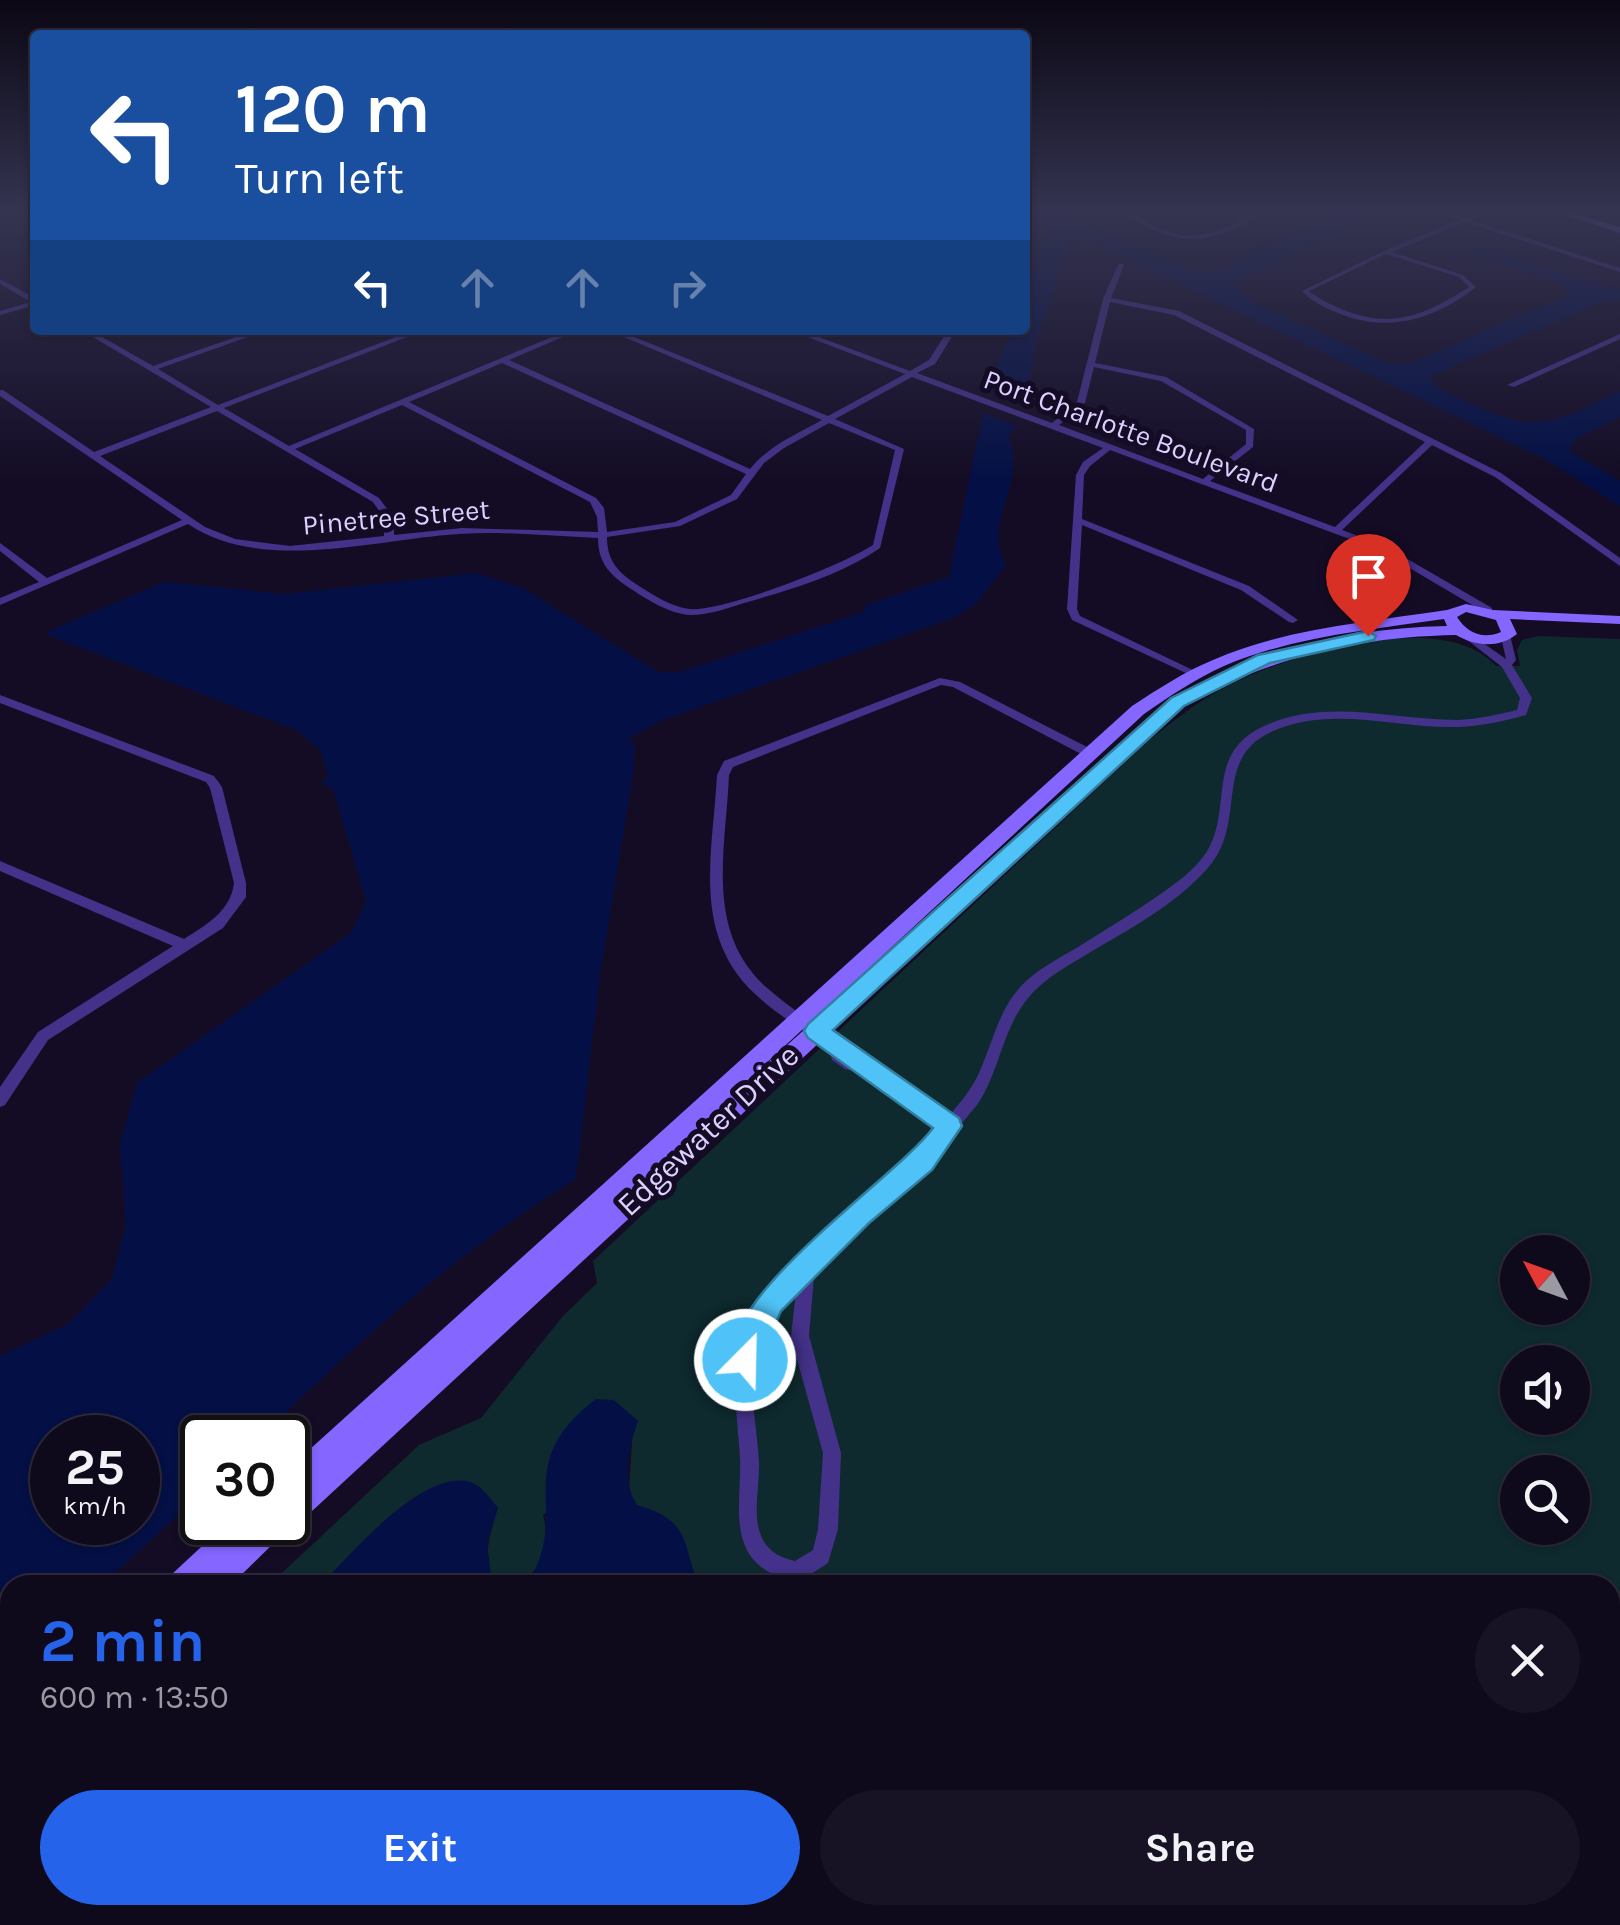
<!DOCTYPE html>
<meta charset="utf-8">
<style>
body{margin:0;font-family:Karla,sans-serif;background:#181225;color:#f1f3f6;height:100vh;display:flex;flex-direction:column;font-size:38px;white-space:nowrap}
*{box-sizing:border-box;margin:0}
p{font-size:32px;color:#9b9aa3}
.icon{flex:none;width:55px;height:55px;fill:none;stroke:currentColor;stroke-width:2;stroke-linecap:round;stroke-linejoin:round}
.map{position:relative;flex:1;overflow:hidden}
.sheet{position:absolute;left:0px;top:1575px;width:1620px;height:350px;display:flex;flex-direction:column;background:#0f091c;border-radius:30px 30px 0 0;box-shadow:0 2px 8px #0004,0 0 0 2px #2f2a3b}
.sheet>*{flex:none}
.banner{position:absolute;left:30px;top:30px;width:1000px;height:305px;border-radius:10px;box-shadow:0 2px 8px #0004,0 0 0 2px #2f2a3b;background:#1a4fa0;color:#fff;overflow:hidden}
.needle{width:65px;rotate:311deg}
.buttons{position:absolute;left:1500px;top:1235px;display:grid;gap:20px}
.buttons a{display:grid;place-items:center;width:90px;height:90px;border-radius:50%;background:#0f091c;box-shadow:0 2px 8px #0004,0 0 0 2px #2f2a3b;font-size:50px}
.speed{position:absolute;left:30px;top:1415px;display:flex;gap:20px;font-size:50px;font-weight:700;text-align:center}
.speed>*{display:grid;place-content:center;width:130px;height:130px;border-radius:50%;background:#0f091c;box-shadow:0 2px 8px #0004,0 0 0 2px #2f2a3b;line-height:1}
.speed small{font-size:25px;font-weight:400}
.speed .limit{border:5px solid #111;border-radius:15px;background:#fff;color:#111}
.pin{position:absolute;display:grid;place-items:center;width:85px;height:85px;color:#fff;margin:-102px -42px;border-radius:50% 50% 50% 0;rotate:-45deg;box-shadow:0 0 10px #0007}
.pin .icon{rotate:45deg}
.me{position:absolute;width:110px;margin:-55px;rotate:23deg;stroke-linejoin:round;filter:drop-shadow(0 0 8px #0008)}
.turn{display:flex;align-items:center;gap:35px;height:210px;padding:0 40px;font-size:45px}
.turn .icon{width:130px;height:130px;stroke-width:2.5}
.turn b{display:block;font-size:70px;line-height:85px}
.lanes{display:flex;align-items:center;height:95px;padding:0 40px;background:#0003;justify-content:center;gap:50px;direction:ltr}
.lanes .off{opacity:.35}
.round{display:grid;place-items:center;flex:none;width:105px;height:105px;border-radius:52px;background:#181225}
.headline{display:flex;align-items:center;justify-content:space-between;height:170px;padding:0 40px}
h1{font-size:60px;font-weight:700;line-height:75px;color:#2563eb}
.button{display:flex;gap:20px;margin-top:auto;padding:20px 40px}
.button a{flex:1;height:115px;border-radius:60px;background:#2563eb;color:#fff;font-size:40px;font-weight:700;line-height:115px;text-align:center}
.button a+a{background:#181225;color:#f1f3f6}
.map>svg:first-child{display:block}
.green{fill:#0e2a2f;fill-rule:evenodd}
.water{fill:#041045;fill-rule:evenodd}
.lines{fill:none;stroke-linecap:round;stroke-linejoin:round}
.street{fill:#443189;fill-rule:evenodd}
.secondary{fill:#8566ff;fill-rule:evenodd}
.route{fill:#4fc3f7;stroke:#337fa1;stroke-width:2.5}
.labels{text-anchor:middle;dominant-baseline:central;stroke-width:10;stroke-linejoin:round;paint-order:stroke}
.far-street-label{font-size:28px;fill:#ddcfff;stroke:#140c25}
.street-label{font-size:32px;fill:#ddcfff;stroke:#140c25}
</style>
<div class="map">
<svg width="1620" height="1925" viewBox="0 0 1620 1925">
<rect width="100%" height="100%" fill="#140c25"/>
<path class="green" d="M 1539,636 L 1620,639 L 1620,1925 L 803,1925 L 800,1915 L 1610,1915 L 1610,1585 L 662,1585 L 629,1492 L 632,1442 L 543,1515 C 553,1551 534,1598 491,1576 C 483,1551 491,1532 498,1507 L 429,1489 L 389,1517 L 321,1585 L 269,1585 L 419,1445 L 481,1418 L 563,1316 L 597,1283 L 593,1261 L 1147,742 C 1171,723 1194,704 1222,689 C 1282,656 1443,606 1496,666 L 1520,666 L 1517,650 L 1522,640 ZM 1518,1252 L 1572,1252 L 1572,1308 L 1518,1308 ZM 1518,1362 L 1572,1362 L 1572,1418 L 1518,1418 ZM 1518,1472 L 1572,1472 L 1572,1528 L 1518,1528 Z
M 126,1915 L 298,1915 L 299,1925 L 117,1925 Z"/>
<path class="water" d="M 1025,210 L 1075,210 L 1080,221 L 1189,270 L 1213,272 L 1341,210 L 1367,210 L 1367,217 L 1233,284 L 1254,303 L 1383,361 L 1406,365 L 1572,293 L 1561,284 L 1469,253 L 1480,248 L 1620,290 L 1620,300 L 1604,301 L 1433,375 L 1431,381 C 1441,392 1458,397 1472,404 C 1539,436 1557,421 1620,391 L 1620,417 L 1576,439 L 1570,451 L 1620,481 L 1620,506 L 1543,458 L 1086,239 L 1070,242 L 1037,338 L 1028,388 L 1017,398 L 994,391 L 989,383 L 1013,330 L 1025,330 L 1025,292 L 1051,226 L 1025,215 Z
M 983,413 L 1016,425 L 1008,437 C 1026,472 996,508 998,543 C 999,551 1004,558 1005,566 L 976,604 L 953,618 L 660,721 L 628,739 L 634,743 L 634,767 L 600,975 L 576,1179 C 458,1251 359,1341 261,1437 L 202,1438 L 202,1493 L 102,1585 L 10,1585 L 10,1665 L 0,1673 L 0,1356 L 68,1324 L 112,1279 L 126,1224 L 120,1144 L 137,1083 L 352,932 L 366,901 L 333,789 L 322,784 L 328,775 L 320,750 L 296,730 L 48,635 L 49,631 L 164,582 L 285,594 L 477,573 L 524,589 L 658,672 L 677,673 L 864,612 L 866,605 L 949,577 ZM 52,1438 L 138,1438 L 138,1522 L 52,1522 Z
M 596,1399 L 614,1400 L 638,1421 C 629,1447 621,1481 637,1505 C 688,1520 682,1537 698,1585 L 321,1585 C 350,1555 423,1468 470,1482 C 482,1486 490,1498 498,1508 L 487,1543 L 491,1576 L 507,1584 L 533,1574 C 568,1505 511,1464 596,1399 Z
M 10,1884 L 10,1915 L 126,1915 L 117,1925 L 0,1925 L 0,1894 Z
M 603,1915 L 800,1915 L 803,1925 L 610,1925 Z"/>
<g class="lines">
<path class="street" d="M 21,210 L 35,213 L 35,217 L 22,211 Z
M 1132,210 L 1139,210 L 1137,215 C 1181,249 1217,235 1260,210 L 1267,210 C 1236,232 1201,248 1163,233 C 1150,229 1138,224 1129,213 Z
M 1430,210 C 1442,210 1455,219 1467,218 C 1476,217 1484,210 1494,210 L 1471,220 L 1620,268 L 1620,272 L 1465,222 L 1392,252 L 1463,275 L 1476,287 C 1437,318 1391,333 1343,315 C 1328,309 1313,303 1302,291 L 1384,251 L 1459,220 ZM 1386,254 L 1459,277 L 1469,287 C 1427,314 1393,330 1344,310 C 1332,305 1320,300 1309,291 Z
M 1121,263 L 1124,265 L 1111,298 L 1179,311 L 1501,473 L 1620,558 L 1620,566 L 1495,477 L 1432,445 L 1342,530 L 1385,546 L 1492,608 L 1492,612 L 1484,612 L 1379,550 L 1110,450 L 1090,466 L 1084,475 L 1082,519 L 1249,586 L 1298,620 L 1293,623 L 1289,622 L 1241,590 L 1082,525 L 1077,609 L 1080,616 L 1199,673 L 1194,676 L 1190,675 L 1072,620 L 1067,609 L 1076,475 L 1083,462 L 1103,448 L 912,377 L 835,419 L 904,449 L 880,548 C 841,575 790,590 744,603 C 728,608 709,615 691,615 C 669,614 646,599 628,587 C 609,574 598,562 598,538 C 552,536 505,531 459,534 C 376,539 262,574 188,524 L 0,605 L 0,598 L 39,582 L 0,551 L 0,543 L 47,578 L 182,520 L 0,396 L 0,390 L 3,390 L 94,452 L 211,407 L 81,330 L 90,330 L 153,366 L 256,330 L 267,330 L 158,369 L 218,405 L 414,330 L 425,330 L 224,408 L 289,446 L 569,330 L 579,330 L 509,360 L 750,469 C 768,446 797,434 822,420 L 607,330 L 617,330 L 828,416 L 905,374 L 789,330 L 800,330 L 910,371 L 929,360 L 948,330 L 956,330 L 935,364 L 917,373 L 1052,423 L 1077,402 L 1103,299 L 1118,265 ZM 1110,302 L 1174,315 L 1425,442 L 1335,527 L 1210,481 L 1253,447 L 1254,429 L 1166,377 L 1095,363 ZM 502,363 L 746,474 L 731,495 L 675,522 L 607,532 L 604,508 L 596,498 L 409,402 ZM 1094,367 L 1161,381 L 1246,430 L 1246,444 L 1203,479 L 1059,425 L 1085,403 ZM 402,405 L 590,502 L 597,517 L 598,532 L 462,528 L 394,535 L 394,518 L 379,498 L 295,449 ZM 217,411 L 373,502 L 384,518 L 384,536 L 290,546 L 235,539 L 205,527 L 100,456 ZM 829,423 L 895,450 L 873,545 C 843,565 723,612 689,609 C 672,607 653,595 639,586 C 619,573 607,562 607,537 L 680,526 L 737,499 L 764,463 L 784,448 Z
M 0,279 L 35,298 L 35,305 L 0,315 L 0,311 L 31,302 L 0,284 Z
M 1620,334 L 1620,339 L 1514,387 L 1507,385 Z
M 1470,634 L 1506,659 L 1501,637 L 1506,634 L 1510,635 L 1516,660 L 1512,665 L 1532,698 L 1526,715 C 1504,721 1482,726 1459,727 C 1397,729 1331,704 1271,732 C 1211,760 1249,823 1207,869 C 1174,906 1126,931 1084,956 C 1064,968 1044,979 1029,997 C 1002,1028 1000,1072 977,1105 C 969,1115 960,1124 953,1135 C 945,1145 939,1156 930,1165 C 896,1202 852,1230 815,1264 L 809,1336 L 841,1453 L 838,1529 L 828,1563 C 806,1577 798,1586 773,1574 C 726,1552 742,1499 740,1458 C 737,1408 727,1362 751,1316 C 794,1235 889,1201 940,1128 L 854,1071 L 845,1069 L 832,1060 L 829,1047 C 803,1030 776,1014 754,993 C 691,933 713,852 717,775 L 724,761 L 940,678 L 960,682 L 1093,750 L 1093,756 L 1085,756 L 953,687 L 941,685 L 733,767 L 729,775 C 726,849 704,931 766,987 C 795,1013 829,1032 861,1053 L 863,1061 L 948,1117 C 960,1103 971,1090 979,1073 C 993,1042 998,1011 1022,985 C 1038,969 1059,958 1078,947 C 1106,929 1135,912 1162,893 C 1178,882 1195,869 1206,853 C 1234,809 1204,755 1262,727 C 1324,697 1392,720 1457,720 C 1478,719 1497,715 1517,710 L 1520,698 L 1502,667 L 1466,639 L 1466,635 ZM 797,1283 L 791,1336 L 757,1347 C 766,1322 779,1303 797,1283 ZM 795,1352 L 823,1453 L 818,1529 L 813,1550 L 795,1561 C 782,1558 770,1553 763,1540 C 751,1518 760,1486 759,1461 C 757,1429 750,1398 753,1366 Z
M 0,695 L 214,776 L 222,787 L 246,883 L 246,897 L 223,928 L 48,1040 L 5,1105 L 0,1107 L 0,1087 L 38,1032 L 173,946 L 0,871 L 0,861 L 184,939 C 206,925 231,911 234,883 L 210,788 L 206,782 L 0,703 Z"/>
<path class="secondary" d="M 1550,210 L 1563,210 L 1620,227 L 1620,233 Z
M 1466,604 L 1493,610 L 1620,616 L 1620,624 L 1510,619 L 1517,634 C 1498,649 1475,646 1456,635 C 1357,637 1270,657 1184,706 L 298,1524 L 290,1527 L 231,1585 L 166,1585 L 171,1575 L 228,1522 L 288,1522 L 288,1469 L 1132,706 C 1158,689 1184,672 1213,660 C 1287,628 1368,622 1447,610 ZM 1466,612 L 1496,620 L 1501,632 C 1483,640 1467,633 1457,617 ZM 1444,619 L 1447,626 C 1349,628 1258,650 1172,698 L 724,1102 L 1144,714 C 1170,696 1195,679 1224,666 C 1294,636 1370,630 1444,619 Z
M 10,1726 L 10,1790 L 0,1794 L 0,1730 Z"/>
</g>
<linearGradient id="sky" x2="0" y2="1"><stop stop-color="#0b0714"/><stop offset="0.44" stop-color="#343451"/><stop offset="1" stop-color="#343451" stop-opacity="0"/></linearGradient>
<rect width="1620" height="479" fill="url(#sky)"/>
<path class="route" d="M 1368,631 L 1376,636 L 1374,640 L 1270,663 L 1184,706 L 833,1030 L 959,1118 L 962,1126 L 932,1170 L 869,1223 L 781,1311 L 755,1371 L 745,1375 L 734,1371 C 707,1304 896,1178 933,1128 L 808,1038 L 804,1031 L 808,1024 L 1171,698 L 1258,655 Z"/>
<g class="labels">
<g class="far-street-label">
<text transform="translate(1131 431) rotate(20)">Port Charlotte Boulevard</text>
<text transform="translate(396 517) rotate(-5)">Pinetree Street</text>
</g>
<g class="street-label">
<text transform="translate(708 1130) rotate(-43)">Edgewater Drive</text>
</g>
</g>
</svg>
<div class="buttons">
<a><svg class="needle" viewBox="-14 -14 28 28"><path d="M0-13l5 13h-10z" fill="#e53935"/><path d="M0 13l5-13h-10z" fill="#9b9aa3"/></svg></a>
<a><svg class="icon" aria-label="sound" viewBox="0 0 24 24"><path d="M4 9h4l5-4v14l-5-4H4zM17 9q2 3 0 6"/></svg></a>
<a><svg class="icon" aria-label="search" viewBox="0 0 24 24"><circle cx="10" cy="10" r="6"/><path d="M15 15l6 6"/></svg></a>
</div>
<div class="speed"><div>25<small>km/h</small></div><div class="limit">30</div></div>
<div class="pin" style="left:1368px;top:636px;background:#d93025"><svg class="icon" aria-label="arrive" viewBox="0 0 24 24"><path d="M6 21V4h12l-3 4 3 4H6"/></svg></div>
<svg class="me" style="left:745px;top:1360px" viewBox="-20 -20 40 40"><circle r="17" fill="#4fc3f7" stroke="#fff" stroke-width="3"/><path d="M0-11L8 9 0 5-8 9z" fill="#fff"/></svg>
<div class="banner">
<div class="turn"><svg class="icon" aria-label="left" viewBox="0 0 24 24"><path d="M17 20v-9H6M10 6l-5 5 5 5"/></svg><div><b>120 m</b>Turn left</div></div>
<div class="lanes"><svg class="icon" aria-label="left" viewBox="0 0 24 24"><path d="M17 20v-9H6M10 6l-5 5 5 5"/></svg><svg class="icon off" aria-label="ahead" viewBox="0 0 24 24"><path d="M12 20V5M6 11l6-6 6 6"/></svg><svg class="icon off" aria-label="ahead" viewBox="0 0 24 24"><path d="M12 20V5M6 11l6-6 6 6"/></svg><svg class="icon off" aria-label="right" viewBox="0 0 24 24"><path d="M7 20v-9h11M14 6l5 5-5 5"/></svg></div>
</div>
<section class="sheet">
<div class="headline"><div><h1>2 min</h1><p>600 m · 13:50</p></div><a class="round"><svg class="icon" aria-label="close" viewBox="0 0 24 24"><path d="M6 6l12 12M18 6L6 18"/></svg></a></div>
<div class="button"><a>Exit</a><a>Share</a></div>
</section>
</div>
